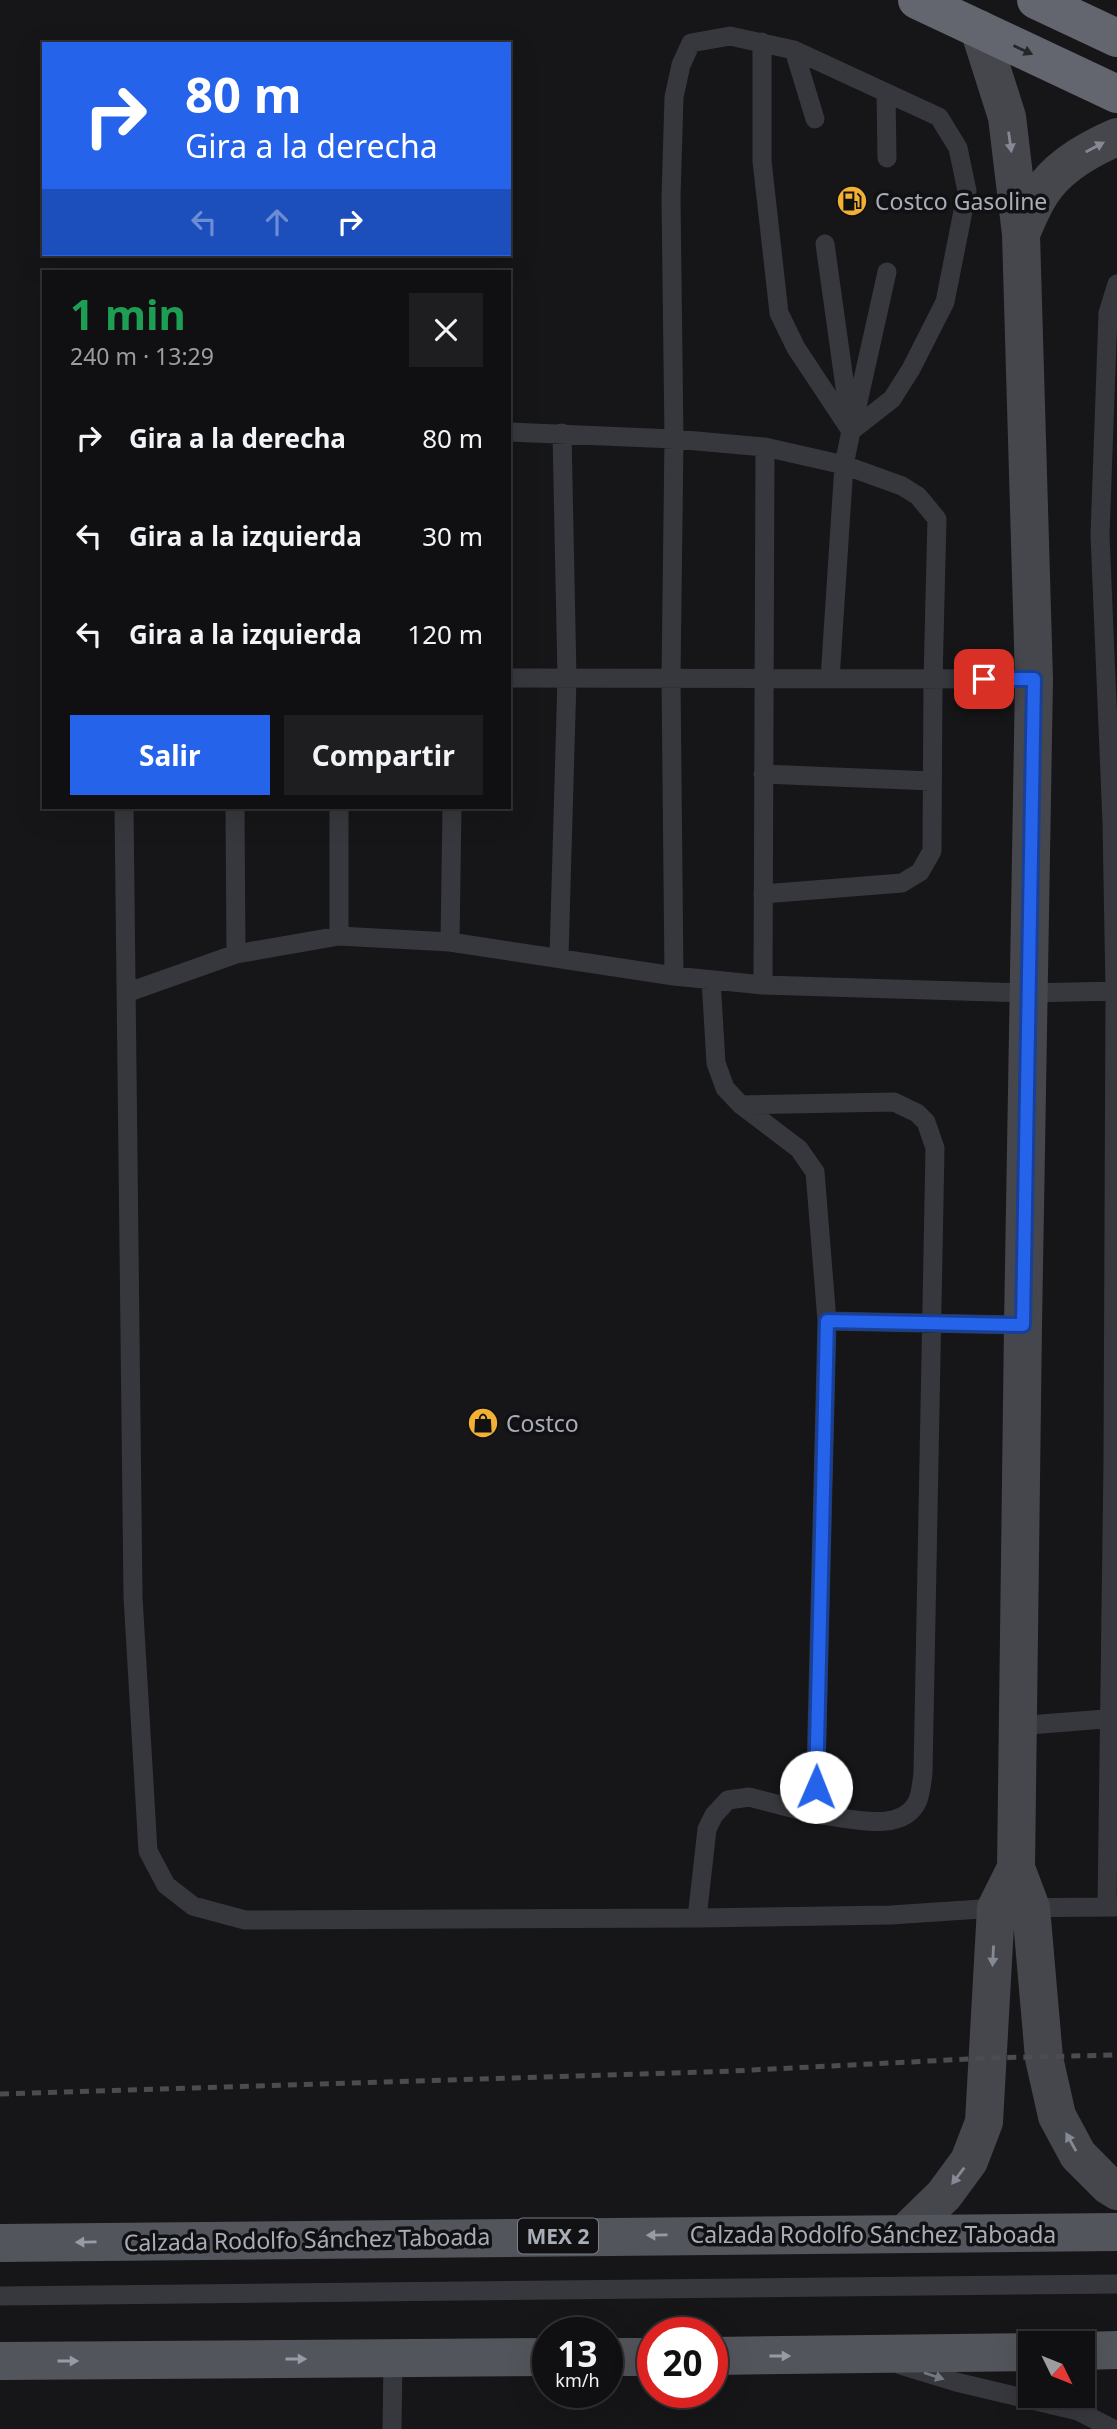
<!DOCTYPE html>
<html lang="es">
<meta charset="utf-8">
<style>
body{margin:0;font-family:"Noto Sans",sans-serif;background:#1e1e20;color:#f1f3f6;height:100vh;display:flex;flex-direction:column;font-size:26px;white-space:nowrap}
*{box-sizing:border-box;margin:0}
p{font-size:23px;color:#9c9d9f}
.icon{flex:none;width:38px;height:38px;fill:none;stroke:currentColor;stroke-width:2;stroke-linecap:round;stroke-linejoin:round}
.map{position:relative;flex:1;overflow:hidden}
.details{position:absolute;left:42px;top:270px;width:469px;height:539px;display:flex;flex-direction:column;background:#101012;border-radius:0px;box-shadow:0 7px 28px #0002,0 0 0 2px #303032}
.details>*{flex:none}
.top-card{position:absolute;left:42px;top:42px;width:469px;height:214px;border-radius:0px;box-shadow:0 7px 28px #0002,0 0 0 2px #303032;background:#2563eb;color:#fff;overflow:hidden}
.needle{width:46px;rotate:133deg}
.controls{position:absolute;left:1018px;top:2331px;display:grid;gap:14px}
.controls a{display:grid;place-items:center;width:77px;height:77px;border-radius:0px;background:#101012;box-shadow:0 7px 28px #0002,0 0 0 2px #303032;font-size:35px}
.speed{position:absolute;left:532px;top:2317px;display:flex;gap:14px;font-size:35px;font-weight:700;text-align:center}
.speed>*{display:grid;place-content:center;width:91px;height:91px;border-radius:50%;background:#101012;box-shadow:0 7px 28px #0002,0 0 0 2px #303032;line-height:1}
.speed small{font-size:18px;font-weight:400}
.speed .limit{border:10px solid #d22;background:#fff;color:#111}
.pin{position:absolute;display:grid;place-items:center;width:60px;height:60px;color:#fff;margin:-30px;border-radius:14px;box-shadow:0 4px 10px #0006}
.me{position:absolute;width:77px;margin:-38px;rotate:1deg;stroke-linejoin:round;filter:drop-shadow(0 0 5px #0008)}
.turn{display:flex;align-items:center;gap:24px;height:147px;padding:0 28px;font-size:32px}
.turn .icon{width:91px;height:91px;stroke-width:2.5}
.turn b{display:block;font-size:49px;line-height:60px}
.lanes{display:flex;align-items:center;height:66px;padding:0 28px;background:#0003;justify-content:center;gap:35px;direction:ltr}
.lanes .off{opacity:.35}
.round{display:grid;place-items:center;flex:none;width:74px;height:74px;border-radius:0px;background:#1e1e20}
.overview{display:flex;align-items:center;justify-content:space-between;height:119px;padding:0 28px}
h1{font-size:42px;font-weight:700;line-height:52px;color:#1e9e55}
.button{display:flex;gap:14px;margin-top:auto;padding:14px 28px}
.button a{flex:1;height:80px;border-radius:0px;background:#2563eb;color:#fff;font-size:28px;font-weight:700;line-height:80px;text-align:center}
.button a+a{background:#1e1e20;color:#f1f3f6}
ul{padding:0;list-style:none}
li{display:flex;align-items:center;gap:21px;height:98px;padding:0 28px}
li div{flex:1}
li b{display:block;font-size:26px}
li em{font-style:normal}
.map>svg:first-child{display:block}
.lines{fill:none;stroke-linecap:round;stroke-linejoin:round}
.lane{stroke:#37383d;stroke-width:19}
.secondary{stroke:#45474d;stroke-width:38}
.primary{stroke:#53555c;stroke-width:38}
.highway{stroke:#63666e;stroke-width:38}
.rail{stroke:#4a4c52;stroke-width:5;stroke-dasharray:9 7;stroke-linecap:butt}
.oneway{fill:#26262a}
.oneway2{fill:#858993}
.oneway3{fill:#979ba6}
.oneway4{fill:#757881}
.route-casing{stroke:#184099;stroke-width:18}
.route{stroke:#2563eb;stroke-width:12}
.labels{text-anchor:middle;dominant-baseline:central;stroke-width:7;stroke-linejoin:round;paint-order:stroke}
.shield{fill:#111113;stroke:#7b7e86;stroke-width:2}
.shield-label{font-size:21px;font-weight:bold;fill:#a8adb8}
.poi-label{font-size:23px;fill:#a8adb8;stroke:#111113;text-anchor:start}
.street-label{font-size:23px;fill:#a8adb8;stroke:#111113}
</style>
<div class="map">
<svg width="1117" height="2429" viewBox="0 0 1117 2429">
<rect width="100%" height="100%" fill="#161618"/>
<g class="lines">
<path class="lane" d="M 762,42 L 762,161 L 779,313 L 796,348 L 851,431
M 794,50 L 815,119
M 886,94 L 887,158
M 825,244 L 850,423
M 854,420 L 887,272
M 509,432 L 674,439 L 765,447 L 844,465 L 902,486 L 918,496 L 937,519 L 933,679 L 932,851 L 920,872 L 902,883 L 763,894
M 509,678 L 1034,679
M 763,774 L 932,781
M 124,807 L 133,1597 L 148,1851 L 166,1885 L 193,1906 L 245,1920 L 697,1918 L 891,1915 L 996,1908 L 1117,1907
M 235,807 L 236,954
M 339,936 L 339,807
M 450,942 L 452,807
M 559,957 L 567,678 L 562,433
M 674,976 L 671,678 L 674,439 L 671,198 L 674,97 L 681,65 L 691,43 L 730,36 L 794,50 L 939,117 L 958,148 L 967,191 L 945,302 L 911,369 L 892,399 L 851,431 L 844,465 L 830,679
M 711,980 L 716,1063 L 725,1088 L 741,1105 L 799,1149 L 815,1172 L 827,1321 L 815,1814 C 845,1817 903,1836 918,1800 C 921,1792 922,1781 923,1773 L 935,1148 L 926,1122 L 917,1113 L 894,1102 L 741,1105
M 763,985 L 765,447
M 126,993 L 236,954 L 339,936 L 450,942 L 674,976 L 763,985 L 1028,993 L 1117,991
M 827,1321 L 1023,1325
M 1017,1726 L 1117,1718
M 1107,1907 L 1113,1463 L 1115,991 L 1112,822 L 1100,535 L 1108,313 L 1117,284
M 697,1918 L 707,1829 L 714,1815 L 728,1800 L 749,1797 L 815,1814
M 0,2296 L 1117,2284
M 900,2365 L 956,2382 L 1078,2411 L 1113,2429
M 392,2429 L 393,2358"/>
<path class="secondary" d="M 979,29 L 1007,117 L 1021,234 L 1034,679 L 1023,1325 L 1016,1868 L 1031,1908 L 1044,2058 L 1057,2116 L 1078,2155 L 1109,2186 L 1117,2191
M 1021,234 C 1027,220 1033,205 1041,193 C 1058,166 1089,149 1117,137
M 905,2233 L 944,2195 L 969,2161 L 984,2122 L 996,1908 L 1016,1868"/>
<path class="primary" d="M 0,2243 L 1117,2232
M 1083,2351 L 1117,2350
M 712,2356 L 1031,2352
M 607,2357 L 653,2357
M 0,2361 L 548,2357"/>
<path class="highway" d="M 917,0 L 1117,94
M 1036,0 L 1117,38"/>
<path class="rail" d="M 0,2094 L 733,2071 L 988,2058 L 1117,2055"/>
</g>
<defs><path id="oneway-solid" d="M-6-.8H1V-3.2L6.5 0L1 3.2V.8H-6Z" transform="scale(1.75)"/></defs>
<use class="oneway" href="#oneway-solid" transform="translate(1023 50) rotate(25)"/>
<g class="oneway2">
<use href="#oneway-solid" transform="translate(1010 142) rotate(82)"/>
<use href="#oneway-solid" transform="translate(1095 147) rotate(-28)"/>
<use href="#oneway-solid" transform="translate(993 1956) rotate(93)"/>
<use href="#oneway-solid" transform="translate(1071 2142) rotate(-119)"/>
<use href="#oneway-solid" transform="translate(958 2176) rotate(127)"/>
</g>
<g class="oneway3">
<use href="#oneway-solid" transform="translate(657 2235) rotate(179)"/>
<use href="#oneway-solid" transform="translate(86 2242) rotate(179)"/>
<use href="#oneway-solid" transform="translate(780 2356)"/>
<use href="#oneway-solid" transform="translate(296 2359)"/>
<use href="#oneway-solid" transform="translate(68 2361)"/>
</g>
<use class="oneway4" href="#oneway-solid" transform="translate(934 2376) rotate(18)"/>
<g class="lines">
<g class="route-casing">
<path id="route" d="M 816,1787 L 827,1321 L 1023,1325 L 1034,679 L 984,679"/>
</g>
<use href="#route" class="route"/>
</g>
<defs>
<g id="fuel-disc" transform="scale(1.575)"><circle r="9.5" fill="#f2b134" stroke="#111113"/><path d="M-5.5-6h7V0h2V4h1.3V-2.5L3-4.5l.8-.8L6-3V5H2.5V1h-1V6h-7ZM-4.2-4.7v3.2H.2V-4.7Z" fill="#111"/></g>
<g id="shop-disc" transform="scale(1.575)"><circle r="9.5" fill="#f2b134" stroke="#111113"/><path d="M-5-2.5h2.3a2.7 3.5 0 0 1 5.4 0H5L5.5 6h-11ZM-1.5-2.5h3a1.5 2.3 0 0 0-3 0Z" fill="#111"/></g>
</defs>
<g fill-rule="evenodd">
<use href="#fuel-disc" x="852" y="201"/>
<use href="#shop-disc" x="483" y="1423"/>
</g>
<g class="labels">
<rect class="shield" x="518" y="2218.5" width="80" height="35" rx="5"/>
<g class="shield-label">
<text x="558" y="2236">MEX 2</text>
</g>
<g class="poi-label">
<text x="875" y="201">Costco Gasoline</text>
<text x="506" y="1423">Costco</text>
</g>
<g class="street-label">
<text x="873" y="2234">Calzada Rodolfo Sánchez Taboada</text>
<text transform="translate(307 2239) rotate(-1)">Calzada Rodolfo Sánchez Taboada</text>
</g>
</g>
</svg>
<div class="controls">
<a><svg class="needle" viewBox="-14 -14 28 28"><path d="M0-13l5 13h-10z" fill="#e53935"/><path d="M0 13l5-13h-10z" fill="#9c9d9f"/></svg></a>
</div>
<div class="speed"><div>13<small>km/h</small></div><div class="limit">20</div></div>
<div class="pin" style="left:984px;top:679px;background:#d93025"><svg class="icon" aria-label="arrive" viewBox="0 0 24 24"><path d="M6 21V4h12l-3 4 3 4H6"/></svg></div>
<svg class="me" style="left:816px;top:1787px" viewBox="-20 -20 40 40"><circle r="19" fill="#fff"/><path d="M0-13L10 11 0 6-10 11z" fill="#2563eb"/></svg>
<div class="top-card">
<div class="turn"><svg class="icon" aria-label="right" viewBox="0 0 24 24"><path d="M7 20v-9h11M14 6l5 5-5 5"/></svg><div><b>80 m</b>Gira a la derecha</div></div>
<div class="lanes"><svg class="icon off" aria-label="left" viewBox="0 0 24 24"><path d="M17 20v-9H6M10 6l-5 5 5 5"/></svg><svg class="icon off" aria-label="ahead" viewBox="0 0 24 24"><path d="M12 20V5M6 11l6-6 6 6"/></svg><svg class="icon" aria-label="right" viewBox="0 0 24 24"><path d="M7 20v-9h11M14 6l5 5-5 5"/></svg></div>
</div>
<section class="details">
<div class="overview"><div><h1>1 min</h1><p>240 m · 13:29</p></div><a class="round"><svg class="icon" aria-label="close" viewBox="0 0 24 24"><path d="M6 6l12 12M18 6L6 18"/></svg></a></div>
<ul>
<li><svg class="icon" aria-label="right" viewBox="0 0 24 24"><path d="M7 20v-9h11M14 6l5 5-5 5"/></svg><div><b>Gira a la derecha</b></div><em>80 m</em></li>
<li><svg class="icon" aria-label="left" viewBox="0 0 24 24"><path d="M17 20v-9H6M10 6l-5 5 5 5"/></svg><div><b>Gira a la izquierda</b></div><em>30 m</em></li>
<li><svg class="icon" aria-label="left" viewBox="0 0 24 24"><path d="M17 20v-9H6M10 6l-5 5 5 5"/></svg><div><b>Gira a la izquierda</b></div><em>120 m</em></li>
</ul>
<div class="button"><a>Salir</a><a>Compartir</a></div>
</section>
</div>
